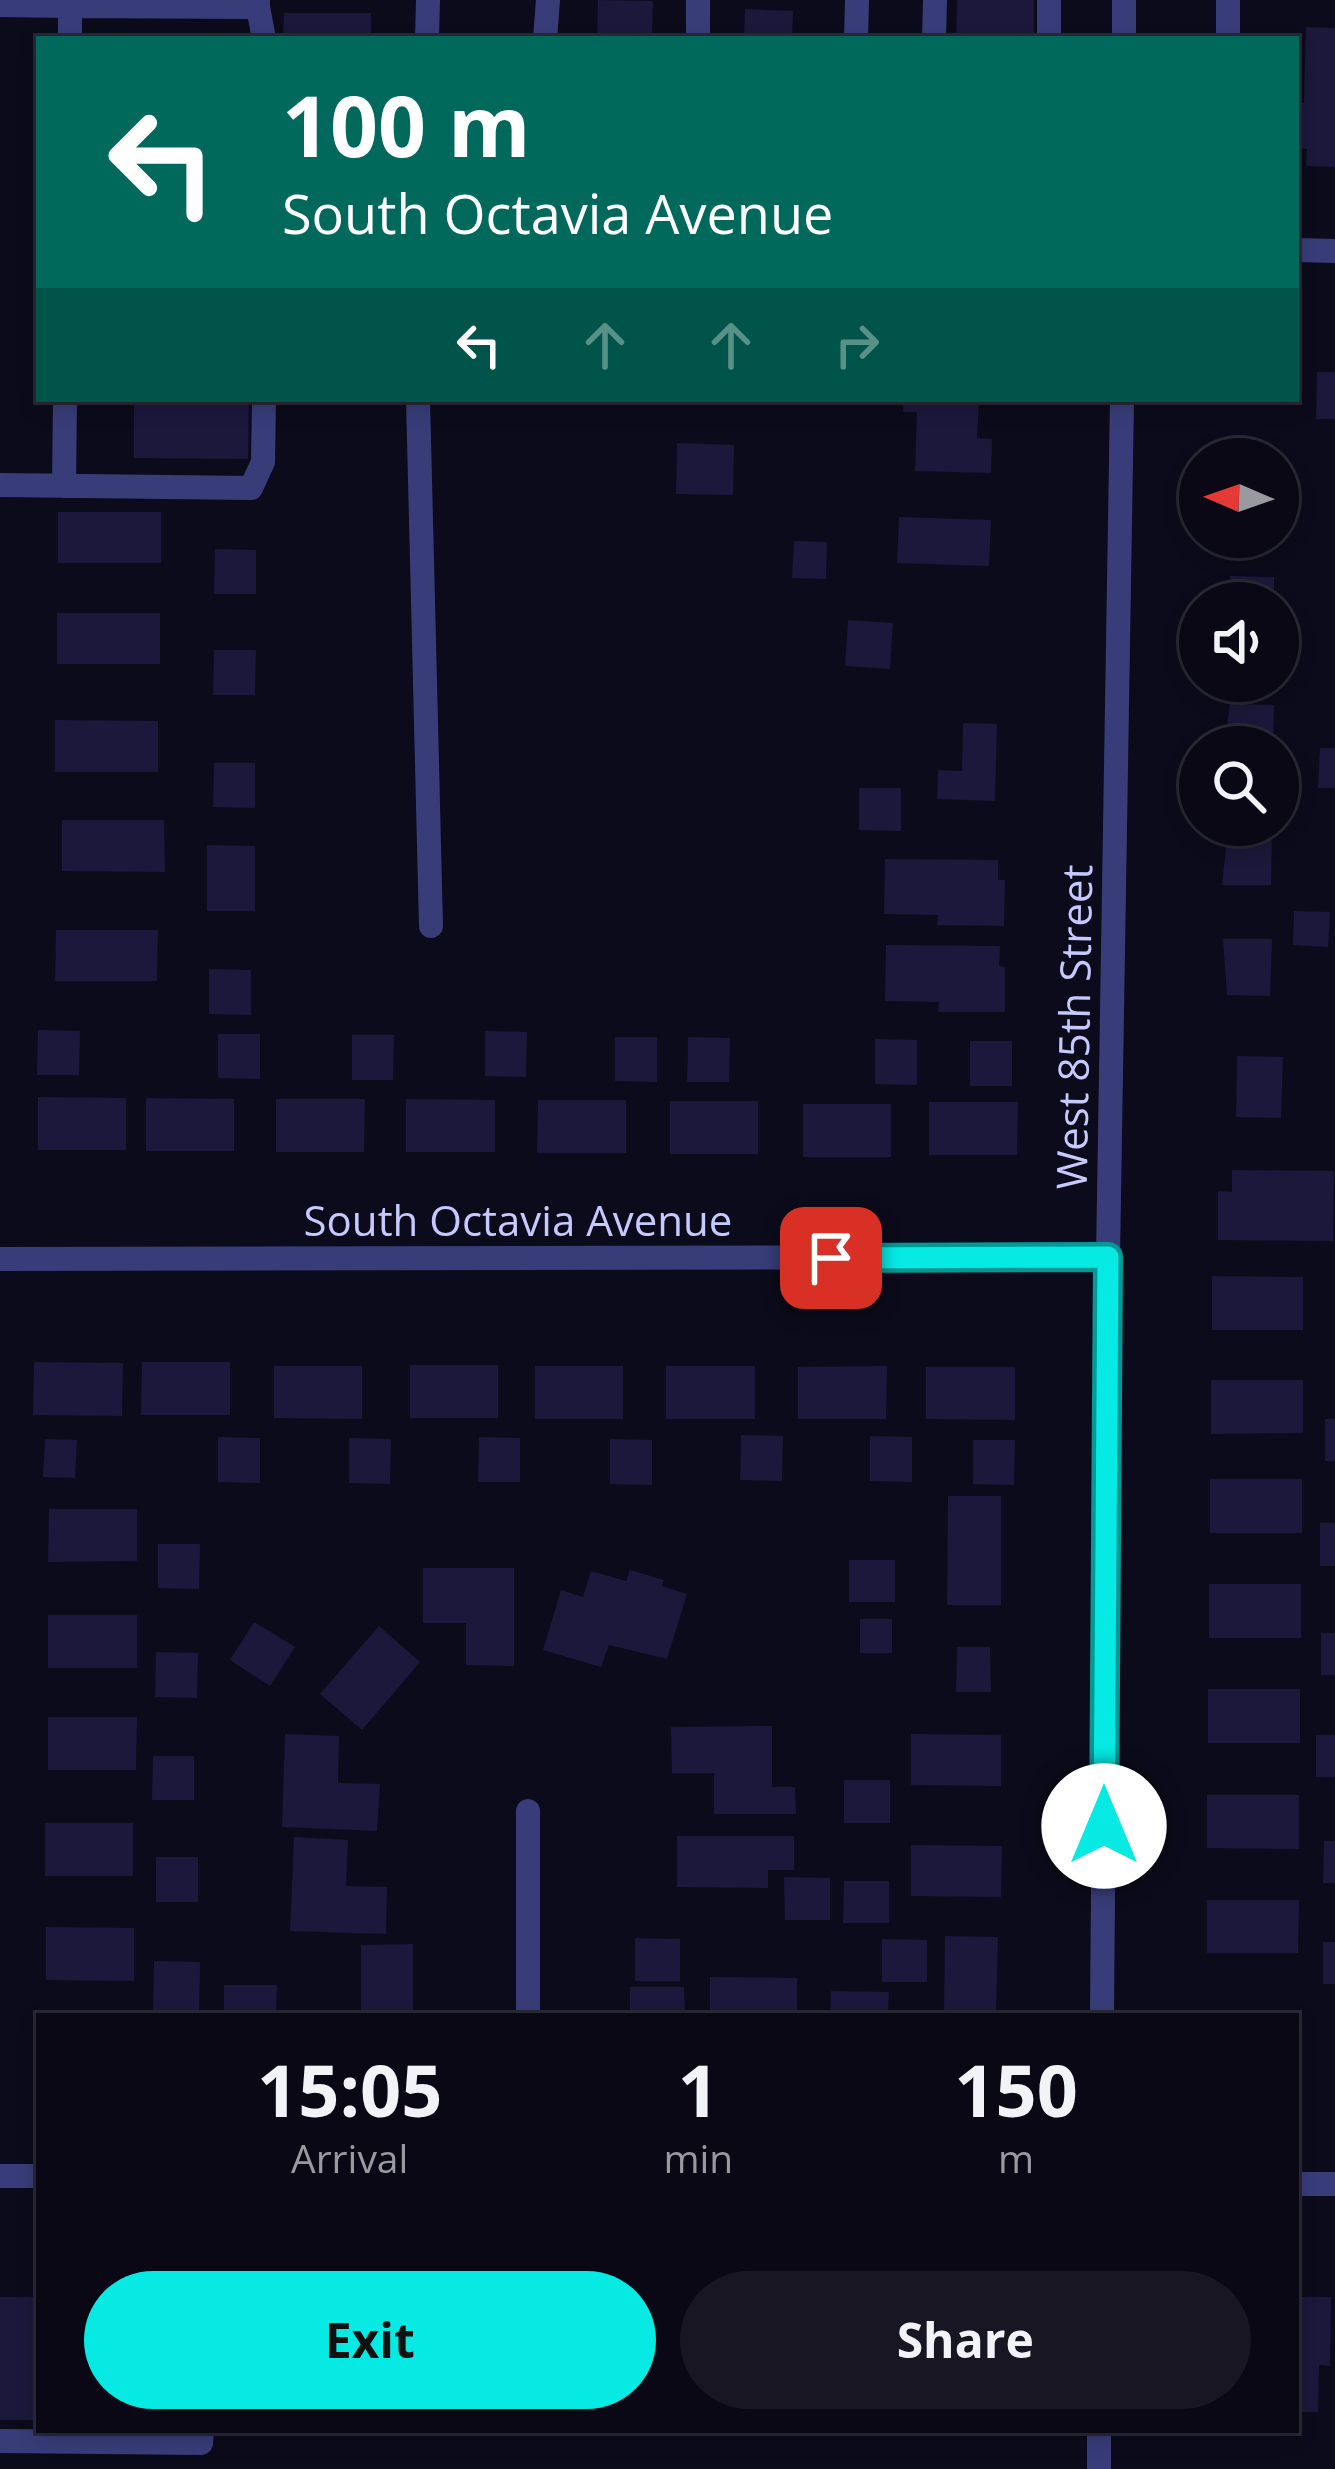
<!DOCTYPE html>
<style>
body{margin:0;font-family:"Open Sans",sans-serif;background:#171622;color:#f1f3f6;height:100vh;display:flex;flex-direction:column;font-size:45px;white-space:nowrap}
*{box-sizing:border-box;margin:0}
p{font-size:39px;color:#999aa0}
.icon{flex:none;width:66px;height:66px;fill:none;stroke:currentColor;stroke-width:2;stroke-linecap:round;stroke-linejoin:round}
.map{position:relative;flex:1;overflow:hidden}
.sheet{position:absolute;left:36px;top:2013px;width:1263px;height:420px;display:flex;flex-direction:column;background:#090814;border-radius:0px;box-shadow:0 6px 18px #0003,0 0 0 3px #292934}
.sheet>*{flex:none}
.guide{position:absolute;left:36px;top:36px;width:1263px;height:366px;border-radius:0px;box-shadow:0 6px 18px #0003,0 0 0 3px #292934;background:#00695c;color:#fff;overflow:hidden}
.needle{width:78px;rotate:272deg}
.controls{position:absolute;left:1179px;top:438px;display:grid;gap:24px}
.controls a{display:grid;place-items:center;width:120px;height:120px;border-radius:50%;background:#090814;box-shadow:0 6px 18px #0003,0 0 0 3px #292934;font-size:60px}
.pin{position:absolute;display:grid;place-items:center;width:102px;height:102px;color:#fff;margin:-51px;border-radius:24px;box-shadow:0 6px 18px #0006}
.me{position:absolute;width:132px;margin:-66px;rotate:0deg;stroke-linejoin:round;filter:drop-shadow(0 0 9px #0008)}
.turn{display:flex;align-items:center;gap:42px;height:252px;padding:0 48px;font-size:54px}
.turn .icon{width:156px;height:156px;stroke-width:2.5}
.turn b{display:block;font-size:84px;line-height:102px}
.lanes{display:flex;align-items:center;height:114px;padding:0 48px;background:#0003;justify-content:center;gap:60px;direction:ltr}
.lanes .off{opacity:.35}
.eta{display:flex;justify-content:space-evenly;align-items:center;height:204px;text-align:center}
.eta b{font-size:72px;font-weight:700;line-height:84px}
.action{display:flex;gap:24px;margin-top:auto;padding:24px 48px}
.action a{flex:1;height:138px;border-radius:72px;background:#07eae4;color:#111;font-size:48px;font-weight:700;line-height:138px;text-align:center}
.action a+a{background:#171622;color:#f1f3f6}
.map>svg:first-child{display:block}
.building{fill:#1b183b}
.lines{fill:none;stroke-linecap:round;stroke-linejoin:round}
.lane{stroke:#383d79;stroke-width:24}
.street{stroke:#383d79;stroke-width:24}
.route-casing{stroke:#059894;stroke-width:30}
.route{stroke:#07eae4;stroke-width:21}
.labels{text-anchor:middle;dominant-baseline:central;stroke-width:12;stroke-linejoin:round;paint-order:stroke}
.street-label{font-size:42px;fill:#c7c8fd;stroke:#0c0b1b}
</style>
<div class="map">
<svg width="1335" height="2469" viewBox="0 0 1335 2469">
<rect width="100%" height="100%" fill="#0c0b1b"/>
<path class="building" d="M 598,0 L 653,1 L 652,39 L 597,39 Z
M 957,0 L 1034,0 L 1034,39 L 956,39 Z
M 745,9 L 793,11 L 792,39 L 744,39 Z
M 284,13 L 371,13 L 371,39 L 283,39 Z
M 1306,27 L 1335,28 L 1335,167 L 1306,166 L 1307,149 L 1296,148 L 1296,103 L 1304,103 Z
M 1317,372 L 1335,372 L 1335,419 L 1316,419 Z
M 134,399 L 249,399 L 248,459 L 134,458 Z
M 904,399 L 979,399 L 977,438 L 992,439 L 991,473 L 915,471 L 917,412 L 903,412 Z
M 677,443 L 734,445 L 733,495 L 676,494 Z
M 58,512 L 161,512 L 161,563 L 58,563 Z
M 899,517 L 991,520 L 989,566 L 897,563 Z
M 794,541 L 827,542 L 826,579 L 792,578 Z
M 215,549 L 256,550 L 256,594 L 214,594 Z
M 1230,576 L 1274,577 L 1274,603 L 1229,603 Z
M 57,613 L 160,613 L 160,664 L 57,664 Z
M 848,620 L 893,623 L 890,669 L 845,666 Z
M 214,650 L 256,650 L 255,695 L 213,695 Z
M 1230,704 L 1274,705 L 1273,747 L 1224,747 Z
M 55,720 L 158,721 L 158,772 L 55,772 Z
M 963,723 L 997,724 L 995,801 L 937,799 L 938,770 L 962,771 Z
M 1320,748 L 1335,748 L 1335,788 L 1318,788 Z
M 214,763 L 255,763 L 255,808 L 213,807 Z
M 859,788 L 901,788 L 901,831 L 859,830 Z
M 62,820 L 164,820 L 165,872 L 62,871 Z
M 1228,828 L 1272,829 L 1271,885 L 1222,885 Z
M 207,845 L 255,846 L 255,911 L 207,911 Z
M 885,859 L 998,860 L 998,880 L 1005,880 L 1004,926 L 937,925 L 938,915 L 884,914 Z
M 1294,911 L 1330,912 L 1328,947 L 1293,945 Z
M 56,930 L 158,930 L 157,981 L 55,981 Z
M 1223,939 L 1272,939 L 1270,996 L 1227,995 Z
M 886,945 L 1000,946 L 999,966 L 1005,967 L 1005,1012 L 938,1012 L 939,1002 L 885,1001 Z
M 209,969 L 251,970 L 251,1015 L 209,1014 Z
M 38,1030 L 80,1031 L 79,1075 L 37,1075 Z
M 485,1031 L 527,1032 L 526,1077 L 485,1076 Z
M 218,1034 L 260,1034 L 260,1079 L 218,1078 Z
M 352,1035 L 394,1035 L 393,1080 L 352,1080 Z
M 615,1037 L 657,1037 L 657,1082 L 615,1081 Z
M 688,1037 L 730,1038 L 729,1082 L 687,1082 Z
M 875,1039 L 917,1040 L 917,1085 L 875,1084 Z
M 970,1041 L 1012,1041 L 1012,1086 L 970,1086 Z
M 1237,1056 L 1283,1057 L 1281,1118 L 1236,1117 Z
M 38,1097 L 126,1098 L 126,1150 L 38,1150 Z
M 146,1098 L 234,1099 L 234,1151 L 146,1151 Z
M 276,1099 L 365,1099 L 364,1152 L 276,1152 Z
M 406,1099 L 495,1100 L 495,1152 L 406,1152 Z
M 538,1100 L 626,1100 L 626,1153 L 537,1153 Z
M 670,1101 L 758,1101 L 758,1154 L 670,1154 Z
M 929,1102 L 1018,1102 L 1017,1155 L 929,1155 Z
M 803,1104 L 891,1104 L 891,1157 L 803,1157 Z
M 1232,1170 L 1334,1171 L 1333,1241 L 1218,1240 L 1218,1191 L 1232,1192 Z
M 1212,1276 L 1303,1277 L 1303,1330 L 1212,1330 Z
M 34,1362 L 123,1363 L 122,1416 L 33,1415 Z
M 142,1362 L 230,1362 L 230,1415 L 141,1415 Z
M 410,1365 L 498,1365 L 498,1418 L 410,1418 Z
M 274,1366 L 362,1366 L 362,1419 L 274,1418 Z
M 535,1366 L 623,1366 L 623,1419 L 535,1419 Z
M 666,1366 L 755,1366 L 755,1419 L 666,1419 Z
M 887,1366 L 886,1419 L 798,1419 L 798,1367 Z
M 926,1367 L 1015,1367 L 1015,1420 L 926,1419 Z
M 1211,1380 L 1303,1380 L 1303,1433 L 1211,1434 Z
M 1325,1419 L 1335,1419 L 1335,1461 L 1325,1461 Z
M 741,1435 L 783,1436 L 782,1481 L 740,1480 Z
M 870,1436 L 912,1437 L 912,1482 L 870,1481 Z
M 218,1437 L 260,1438 L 260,1483 L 218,1482 Z
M 479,1437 L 520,1438 L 520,1482 L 478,1482 Z
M 349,1438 L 391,1439 L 390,1484 L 349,1483 Z
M 45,1439 L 77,1440 L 75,1478 L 43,1477 Z
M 610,1439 L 652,1440 L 652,1485 L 610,1484 Z
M 973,1440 L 1015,1440 L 1014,1485 L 973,1484 Z
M 1210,1479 L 1302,1479 L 1302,1533 L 1210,1533 Z
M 948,1496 L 1001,1496 L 1001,1605 L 947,1605 Z
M 49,1509 L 137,1509 L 137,1561 L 48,1562 Z
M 1320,1523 L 1335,1523 L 1335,1566 L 1320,1566 Z
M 158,1544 L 200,1544 L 199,1589 L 158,1588 Z
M 849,1560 L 895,1560 L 895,1602 L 849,1602 Z
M 423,1568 L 514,1568 L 514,1666 L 466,1665 L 466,1623 L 423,1623 Z
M 630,1570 L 664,1580 L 662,1586 L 687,1594 L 667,1659 L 609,1645 L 601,1667 L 543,1650 L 561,1590 L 583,1597 L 591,1571 L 626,1581 Z
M 1209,1584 L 1301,1584 L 1301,1638 L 1209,1638 Z
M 48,1615 L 137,1615 L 137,1668 L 48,1668 Z
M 860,1619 L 892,1619 L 892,1653 L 860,1653 Z
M 254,1622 L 295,1647 L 270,1686 L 230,1660 Z
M 379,1626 L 420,1662 L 362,1730 L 320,1694 Z
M 1321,1633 L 1335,1633 L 1335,1675 L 1321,1675 Z
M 957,1647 L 990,1647 L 991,1692 L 956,1692 Z
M 156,1652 L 198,1653 L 197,1698 L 155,1697 Z
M 1208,1689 L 1300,1689 L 1300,1743 L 1208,1743 Z
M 48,1717 L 137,1717 L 136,1770 L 48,1770 Z
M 772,1726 L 772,1787 L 795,1787 L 796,1814 L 714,1814 L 714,1773 L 672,1773 L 671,1727 Z
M 285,1734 L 339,1736 L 338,1783 L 380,1784 L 377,1831 L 282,1827 Z
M 911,1734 L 1001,1735 L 1001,1786 L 911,1785 Z
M 1316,1735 L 1335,1735 L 1335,1777 L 1316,1777 Z
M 153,1756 L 194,1756 L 194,1800 L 152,1800 Z
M 844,1780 L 890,1780 L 890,1823 L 844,1823 Z
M 1207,1795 L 1299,1795 L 1299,1849 L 1207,1848 Z
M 45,1823 L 133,1823 L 133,1876 L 45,1876 Z
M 677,1836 L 794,1836 L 794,1870 L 768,1870 L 768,1888 L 677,1887 Z
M 294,1837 L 348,1840 L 346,1886 L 387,1887 L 386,1934 L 290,1931 Z
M 1324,1841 L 1335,1841 L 1335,1883 L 1323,1883 Z
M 911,1845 L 1002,1846 L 1001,1897 L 911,1896 Z
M 156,1857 L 198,1857 L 198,1902 L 156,1902 Z
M 784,1877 L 830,1878 L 830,1920 L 785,1920 Z
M 844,1881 L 889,1881 L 889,1923 L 843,1923 Z
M 1207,1900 L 1299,1900 L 1298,1953 L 1207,1953 Z
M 46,1927 L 134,1928 L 134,1981 L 46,1980 Z
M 945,1936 L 998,1937 L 996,2016 L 944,2016 Z
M 635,1938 L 680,1939 L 680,1981 L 635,1981 Z
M 882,1939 L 927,1940 L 927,1982 L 882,1982 Z
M 1323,1942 L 1335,1942 L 1335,1984 L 1323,1984 Z
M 413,1944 L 413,2016 L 361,2016 L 361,1945 Z
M 154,1961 L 200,1962 L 199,2011 L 153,2010 Z
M 710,1977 L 797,1978 L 797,2016 L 710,2016 Z
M 224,1985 L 277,1985 L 276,2016 L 224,2016 Z
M 630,1987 L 684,1987 L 685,2016 L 630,2016 Z
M 831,1991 L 889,1992 L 888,2016 L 830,2016 Z
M 0,2297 L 39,2297 L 39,2420 L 0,2420 Z
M 1296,2297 L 1331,2297 L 1330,2366 L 1319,2365 L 1318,2412 L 1296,2412 Z"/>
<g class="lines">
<path class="lane" d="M 0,5 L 70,6 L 70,39
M 70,6 L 258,7 L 258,0
M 258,7 L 264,39
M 427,39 L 428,0
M 545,39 L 548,0
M 698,39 L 698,0
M 856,39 L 857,0
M 934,39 L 935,0
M 1049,39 L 1049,0
M 1228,39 L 1228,0
M 1296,250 L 1335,251
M 418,399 L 431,926
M 0,485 L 251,488 L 263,462 L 264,399
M 64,486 L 65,399
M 0,2441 L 201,2443 L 202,2430"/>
<path class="street" d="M 1124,0 L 1124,39
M 0,1259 L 1108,1257
M 528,2016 L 528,1811
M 1102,2016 L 1108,1257 L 1122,399
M 0,2176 L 39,2176
M 1296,2184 L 1335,2184
M 1099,2469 L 1099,2430"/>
</g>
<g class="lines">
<g class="route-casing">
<path id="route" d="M 831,1258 L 1108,1257 L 1104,1826"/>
</g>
<use href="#route" class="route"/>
</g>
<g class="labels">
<g class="street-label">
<text transform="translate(1073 1027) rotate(-89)">West 85th Street</text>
<text x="518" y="1219">South Octavia Avenue</text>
</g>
</g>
</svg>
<div class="controls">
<a><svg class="needle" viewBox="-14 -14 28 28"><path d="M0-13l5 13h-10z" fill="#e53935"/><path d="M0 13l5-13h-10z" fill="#999aa0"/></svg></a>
<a><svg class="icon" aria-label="sound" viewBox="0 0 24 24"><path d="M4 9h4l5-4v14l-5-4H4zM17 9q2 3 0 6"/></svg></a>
<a><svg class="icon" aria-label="search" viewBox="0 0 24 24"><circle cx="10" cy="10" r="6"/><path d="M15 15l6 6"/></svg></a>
</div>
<div class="pin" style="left:831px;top:1258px;background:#d93025"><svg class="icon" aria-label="arrive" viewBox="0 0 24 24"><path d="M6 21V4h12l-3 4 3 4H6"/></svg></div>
<svg class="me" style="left:1104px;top:1826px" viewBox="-20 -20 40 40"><circle r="19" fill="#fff"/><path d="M0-13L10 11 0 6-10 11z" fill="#07eae4"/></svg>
<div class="guide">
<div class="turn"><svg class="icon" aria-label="left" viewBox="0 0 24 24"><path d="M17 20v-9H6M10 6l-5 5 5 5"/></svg><div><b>100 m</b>South Octavia Avenue</div></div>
<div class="lanes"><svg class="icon" aria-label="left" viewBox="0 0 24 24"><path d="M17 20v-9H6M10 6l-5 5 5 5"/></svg><svg class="icon off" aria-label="ahead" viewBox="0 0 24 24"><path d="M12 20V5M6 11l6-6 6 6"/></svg><svg class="icon off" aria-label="ahead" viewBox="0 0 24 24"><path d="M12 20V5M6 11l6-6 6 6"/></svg><svg class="icon off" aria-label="right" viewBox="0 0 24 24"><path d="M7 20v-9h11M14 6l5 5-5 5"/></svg></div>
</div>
<section class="sheet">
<div class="eta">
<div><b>15:05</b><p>Arrival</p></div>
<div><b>1</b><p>min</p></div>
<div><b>150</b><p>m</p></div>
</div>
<div class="action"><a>Exit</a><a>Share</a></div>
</section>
</div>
